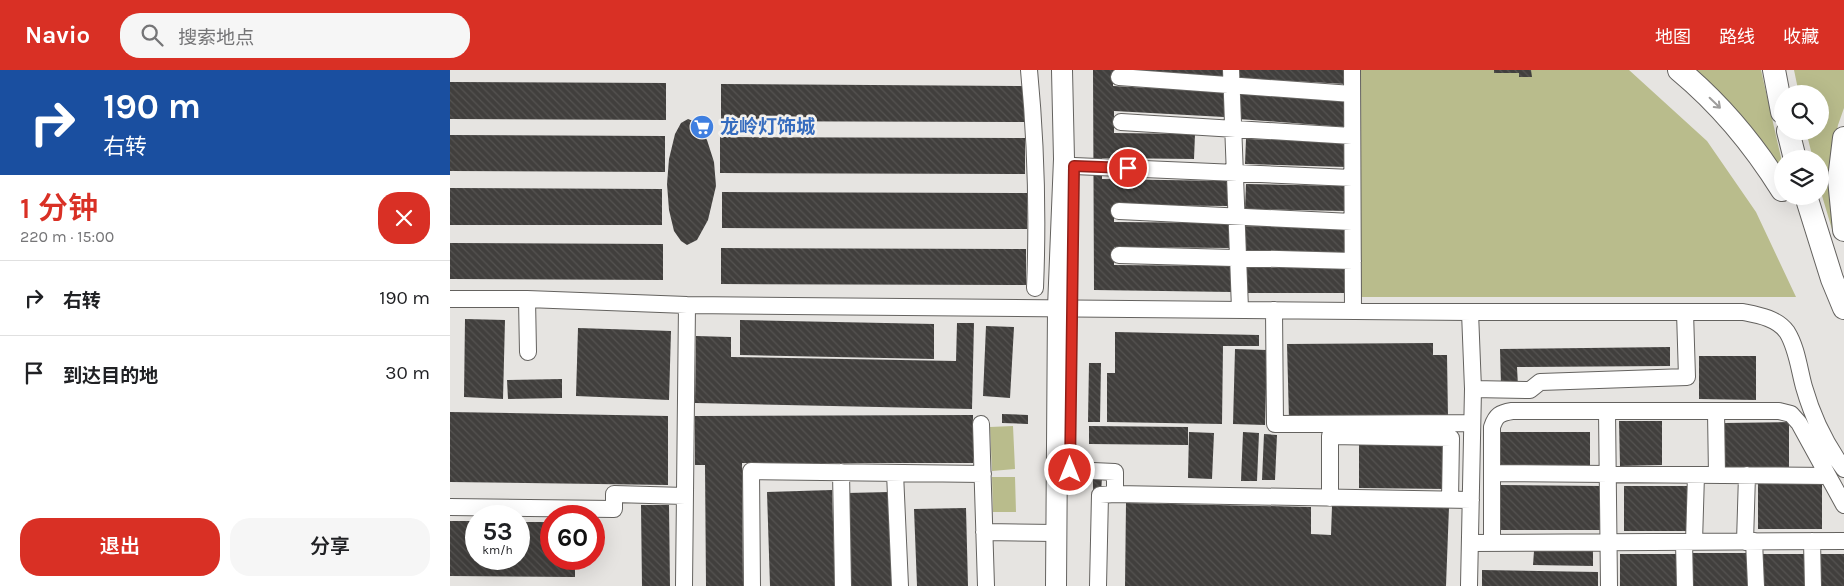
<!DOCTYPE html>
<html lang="zh">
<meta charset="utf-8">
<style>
body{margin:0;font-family:Karla,"Noto Sans SC",sans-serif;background:#f6f6f6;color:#202124;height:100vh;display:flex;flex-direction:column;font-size:19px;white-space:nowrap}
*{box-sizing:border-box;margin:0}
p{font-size:16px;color:#757577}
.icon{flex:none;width:28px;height:28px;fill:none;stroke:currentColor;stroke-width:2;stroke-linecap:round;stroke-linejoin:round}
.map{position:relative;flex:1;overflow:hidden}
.side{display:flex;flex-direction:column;background:#fff;width:450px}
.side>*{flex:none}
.top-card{background:#1a4fa0;color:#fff;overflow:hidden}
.fabs{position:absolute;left:1324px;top:15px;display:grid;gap:10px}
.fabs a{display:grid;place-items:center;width:55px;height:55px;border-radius:50%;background:#fff;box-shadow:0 5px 20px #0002;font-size:25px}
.speed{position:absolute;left:15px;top:435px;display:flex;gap:10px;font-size:25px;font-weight:700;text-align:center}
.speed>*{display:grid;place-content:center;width:65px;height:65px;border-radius:50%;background:#fff;box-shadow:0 5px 20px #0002;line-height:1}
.speed small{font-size:12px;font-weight:400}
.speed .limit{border:8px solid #d22;background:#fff;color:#111}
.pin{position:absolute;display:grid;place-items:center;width:42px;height:42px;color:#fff;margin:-21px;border:2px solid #fff;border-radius:50%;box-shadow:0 1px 5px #0007}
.me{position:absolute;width:55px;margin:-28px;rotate:0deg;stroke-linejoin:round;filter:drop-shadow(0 0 4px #0008)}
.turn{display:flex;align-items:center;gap:18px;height:105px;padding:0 20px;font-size:22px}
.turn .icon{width:65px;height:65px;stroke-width:2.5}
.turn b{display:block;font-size:35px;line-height:42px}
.round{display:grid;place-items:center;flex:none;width:52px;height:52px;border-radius:20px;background:#f6f6f6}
.summary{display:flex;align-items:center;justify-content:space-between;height:85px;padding:0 20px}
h1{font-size:30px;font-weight:600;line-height:38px;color:#d93025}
.action{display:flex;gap:10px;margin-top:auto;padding:10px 20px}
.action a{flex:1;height:58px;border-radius:20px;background:#d93025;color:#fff;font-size:20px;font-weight:600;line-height:58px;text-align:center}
.action a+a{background:#f6f6f6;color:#202124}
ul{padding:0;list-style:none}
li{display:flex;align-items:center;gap:15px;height:75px;padding:0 20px;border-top:1px solid #e0e0e0}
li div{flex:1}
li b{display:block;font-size:19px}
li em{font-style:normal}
header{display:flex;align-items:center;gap:30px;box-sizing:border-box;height:70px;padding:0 25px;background:#d93025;color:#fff}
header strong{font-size:24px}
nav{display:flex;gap:28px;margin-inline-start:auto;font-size:18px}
.search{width:350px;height:45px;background:#f6f6f6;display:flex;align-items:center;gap:12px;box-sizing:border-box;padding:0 18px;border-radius:20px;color:#757577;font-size:19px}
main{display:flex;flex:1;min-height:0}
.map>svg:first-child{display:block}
.green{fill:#b9bc8c}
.building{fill:url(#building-back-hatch)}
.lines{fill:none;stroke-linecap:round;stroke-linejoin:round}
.minor-casing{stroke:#64625f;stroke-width:18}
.major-casing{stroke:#64625f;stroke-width:22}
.highway-casing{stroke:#64625f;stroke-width:24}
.minor{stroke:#fff;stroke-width:16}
.major{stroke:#fff;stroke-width:20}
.highway{stroke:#fff;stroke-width:22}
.oneway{stroke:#9e9d9c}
.route-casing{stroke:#8d1f18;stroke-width:12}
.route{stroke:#d93025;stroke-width:9}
.labels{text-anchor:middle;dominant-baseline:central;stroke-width:5;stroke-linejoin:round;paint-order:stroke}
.shop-label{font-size:19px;font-weight:bold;fill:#366cbe;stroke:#f3f1ee;text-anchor:start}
</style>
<header>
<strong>Navio</strong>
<div class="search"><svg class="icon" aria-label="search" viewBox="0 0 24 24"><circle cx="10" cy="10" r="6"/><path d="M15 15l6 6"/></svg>搜索地点</div>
<nav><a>地图</a><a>路线</a><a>收藏</a></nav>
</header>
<main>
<section class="side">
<div class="top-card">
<div class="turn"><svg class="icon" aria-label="right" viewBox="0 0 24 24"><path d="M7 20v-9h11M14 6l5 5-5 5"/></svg><div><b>190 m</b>右转</div></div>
</div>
<div class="summary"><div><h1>1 分钟</h1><p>220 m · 15:00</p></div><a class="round" style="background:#d93025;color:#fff"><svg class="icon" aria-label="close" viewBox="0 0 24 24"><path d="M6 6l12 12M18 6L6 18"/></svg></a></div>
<ul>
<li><svg class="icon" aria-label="right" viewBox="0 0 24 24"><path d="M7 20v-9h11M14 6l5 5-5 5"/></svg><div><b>右转</b></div><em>190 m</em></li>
<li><svg class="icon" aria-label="arrive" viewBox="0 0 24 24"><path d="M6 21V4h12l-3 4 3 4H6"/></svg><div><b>到达目的地</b></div><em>30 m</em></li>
</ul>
<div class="action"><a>退出</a><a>分享</a></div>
</section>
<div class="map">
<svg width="1394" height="516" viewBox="0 0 1394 516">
<defs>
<pattern id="building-back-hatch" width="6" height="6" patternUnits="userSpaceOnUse" patternTransform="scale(1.25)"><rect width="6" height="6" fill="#413f3d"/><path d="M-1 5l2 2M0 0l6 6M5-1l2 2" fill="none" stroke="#555351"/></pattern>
</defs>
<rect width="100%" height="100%" fill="#e6e4e1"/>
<path class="green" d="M 908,0 L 1179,0 L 1257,71 L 1306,142 L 1346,227 L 909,227 Z
M 1239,0 L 1311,0 L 1332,92 L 1332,102 Z
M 1344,0 L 1394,0 L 1394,38 L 1388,55 L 1379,100 L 1384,166 L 1370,119 L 1370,89 L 1363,89 L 1356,61 L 1370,61 L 1370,24 L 1349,24 Z
M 563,356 L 565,399 L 542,401 L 540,357 Z
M 542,407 L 565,407 L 566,442 L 543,442 Z"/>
<path class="building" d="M 643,0 L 663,0 L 663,16 L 776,22 L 774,47 L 664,41 L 664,63 L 745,64 L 744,89 L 652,88 L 652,109 L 778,111 L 778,136 L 664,135 L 664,152 L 781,153 L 781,178 L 664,177 L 664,195 L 781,196 L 781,222 L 644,220 Z
M 686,0 L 775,0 L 774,8 Z
M 787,0 L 896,0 L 895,14 L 787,8 Z
M 1044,0 L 1081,0 L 1082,7 L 1069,7 L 1069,3 L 1044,3 Z
M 0,12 L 216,13 L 216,50 L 0,49 Z
M 271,14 L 576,16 L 576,52 L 271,51 Z
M 791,24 L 897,32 L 895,57 L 789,49 Z
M 238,49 L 248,53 L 257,70 L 264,92 L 266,116 L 258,150 L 247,170 L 237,175 L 231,171 L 224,161 L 219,140 L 217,114 L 219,89 L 225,64 L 231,53 Z
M 0,65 L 215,66 L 215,102 L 0,101 Z
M 270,67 L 575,68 L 575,104 L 270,103 Z
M 796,69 L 896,72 L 896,97 L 795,94 Z
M 796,114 L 896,116 L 896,141 L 795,139 Z
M 0,118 L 212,119 L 212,155 L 0,155 Z
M 272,122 L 577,123 L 577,159 L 272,158 Z
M 795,157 L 895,157 L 895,183 L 795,182 Z
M 0,173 L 213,174 L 213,210 L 0,209 Z
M 271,178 L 576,179 L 576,215 L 271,214 Z
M 796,198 L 897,198 L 897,223 L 796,223 Z
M 15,249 L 55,250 L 53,329 L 14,327 Z
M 290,250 L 484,254 L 484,289 L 290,285 Z
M 507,253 L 524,253 L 522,339 L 245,333 L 246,266 L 281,267 L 281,287 L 506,291 Z
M 536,256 L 564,257 L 560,328 L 533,326 Z
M 128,258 L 221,261 L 219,330 L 126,326 Z
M 665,262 L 809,265 L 809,276 L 773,276 L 772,354 L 657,352 L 657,303 L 665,303 Z
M 983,273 L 983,285 L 997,285 L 998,348 L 839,350 L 837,274 Z
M 1220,277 L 1220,296 L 1067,297 L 1068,316 L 1051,316 L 1050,279 Z
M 785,279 L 817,280 L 815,355 L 783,354 Z
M 1249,286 L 1306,286 L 1306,330 L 1249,329 Z
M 639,293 L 651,293 L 650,352 L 638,352 Z
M 112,309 L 112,328 L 58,329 L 57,310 Z
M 0,342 L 218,346 L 218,415 L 0,412 Z
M 552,344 L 578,345 L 578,354 L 552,353 Z
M 523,345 L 523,393 L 292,393 L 293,516 L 256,516 L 255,395 L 245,395 L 245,346 Z
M 1169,351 L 1212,351 L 1212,395 L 1170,396 Z
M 1339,352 L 1339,397 L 1275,397 L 1275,353 Z
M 639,356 L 738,357 L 738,375 L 639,374 Z
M 739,362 L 764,363 L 762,409 L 738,408 Z
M 793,362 L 809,363 L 807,411 L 791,411 Z
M 1049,362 L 1140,362 L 1140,398 L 1049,398 Z
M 814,364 L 827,365 L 825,410 L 812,410 Z
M 909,375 L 997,375 L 997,419 L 909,418 Z
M 643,407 L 652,408 L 651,422 L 643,422 Z
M 1308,414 L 1372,414 L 1372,459 L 1308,459 Z
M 1050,415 L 1151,416 L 1151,460 L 1051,460 Z
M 1174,416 L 1238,416 L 1238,461 L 1174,461 Z
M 382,420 L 385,516 L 320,516 L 317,422 Z
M 440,422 L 444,516 L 400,516 L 397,423 Z
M 676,433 L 861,437 L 861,464 L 881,465 L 882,436 L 999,437 L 996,516 L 675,516 Z
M 191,435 L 219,435 L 220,516 L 192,516 Z
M 516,438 L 518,516 L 467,516 L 464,439 Z
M 0,451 L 26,451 L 26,489 L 69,489 L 69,452 L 101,452 L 101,489 L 125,489 L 125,507 L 0,506 Z
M 1084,481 L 1143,481 L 1143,496 L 1083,495 Z
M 1242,483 L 1298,483 L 1298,516 L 1242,516 Z
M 1170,484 L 1226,484 L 1226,516 L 1170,516 Z
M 1312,484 L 1354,484 L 1354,516 L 1313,516 Z
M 1369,484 L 1394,484 L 1394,516 L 1369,516 Z
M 1032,500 L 1148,502 L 1148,516 L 1032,516 Z"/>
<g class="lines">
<g class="minor-casing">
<path id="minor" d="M 579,0 C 586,73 588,145 585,218
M 781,0 L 790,239
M 902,0 L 903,240
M 669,7 L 902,24
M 671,52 L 902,66
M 624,96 L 902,108
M 669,141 L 902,152
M 669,185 L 903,191
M 0,229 L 77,229 L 237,235 L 1020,242 L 1293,242 C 1308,245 1327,248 1337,262 C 1347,278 1349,299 1354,317 C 1362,345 1376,375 1394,399
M 77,229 L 78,282
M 824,240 L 825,354 L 1022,353
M 1023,319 L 1080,320 L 1090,312 L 1237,307 L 1235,242
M 1157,341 L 1159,516
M 1266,342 L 1267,405
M 531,354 L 536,516
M 620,400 L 665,402 L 665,424 L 1021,430
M 391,402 L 393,516
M 445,403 L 450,516
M 1043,403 L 1378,406
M 880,428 L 880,366 L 1001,368 L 1000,430
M 0,437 L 164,439 L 164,424 L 235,426
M 534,462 L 606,463
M 1304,471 L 1306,516
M 1362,471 L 1363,516
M 1234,472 L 1235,516
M 1244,472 L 1246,405
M 1295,472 L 1297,405
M 1020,473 L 1394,471
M 1042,473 L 1042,357 C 1046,345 1050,343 1062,341 L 1329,341 L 1341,344 L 1349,353 L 1394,435
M 234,516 L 237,235
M 302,516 L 301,401 L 533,404
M 648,516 L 650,425 L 665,424
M 1019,516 L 1023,319 L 1020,242"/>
</g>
<g class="major-casing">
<path id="major" d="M 606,516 L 608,238 L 614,89 L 612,0"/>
</g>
<g class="highway-casing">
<path id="highway" d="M 1229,0 C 1270,34 1304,75 1332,120
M 1324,0 L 1332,42
M 1338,61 L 1345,89
M 1394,68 L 1389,109 L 1394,160
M 1356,126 L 1382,209 L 1394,238"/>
</g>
<use href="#minor" class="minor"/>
<use href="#major" class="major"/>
<use href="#highway" class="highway"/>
</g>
<defs><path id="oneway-shaft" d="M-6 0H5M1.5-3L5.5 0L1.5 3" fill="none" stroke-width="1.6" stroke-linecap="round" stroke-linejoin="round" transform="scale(1.25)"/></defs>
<use class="oneway" href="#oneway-shaft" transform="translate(1265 33) rotate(44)"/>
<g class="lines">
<g class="route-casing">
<path id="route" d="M 620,400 L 624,96 L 678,98"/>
</g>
<use href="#route" class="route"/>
</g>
<defs>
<g id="supermarket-disc" transform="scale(1.25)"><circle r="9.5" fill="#3f7fe0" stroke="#f3f1ee"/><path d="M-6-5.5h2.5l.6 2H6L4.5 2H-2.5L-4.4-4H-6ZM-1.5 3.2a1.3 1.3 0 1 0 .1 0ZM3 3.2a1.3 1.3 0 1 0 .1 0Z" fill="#fff"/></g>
</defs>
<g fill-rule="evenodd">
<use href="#supermarket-disc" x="252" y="57"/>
</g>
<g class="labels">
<g class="shop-label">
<text x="270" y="57">龙岭灯饰城</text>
</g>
</g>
</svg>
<div class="fabs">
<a><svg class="icon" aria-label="search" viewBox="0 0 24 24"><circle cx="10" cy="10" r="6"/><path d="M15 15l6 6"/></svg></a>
<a><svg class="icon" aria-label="layers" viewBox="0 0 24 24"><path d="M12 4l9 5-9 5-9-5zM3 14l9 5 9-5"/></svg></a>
</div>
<div class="speed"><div>53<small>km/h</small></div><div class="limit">60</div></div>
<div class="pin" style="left:678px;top:98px;background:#d93025"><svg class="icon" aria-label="arrive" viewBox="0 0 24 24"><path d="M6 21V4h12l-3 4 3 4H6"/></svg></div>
<svg class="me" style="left:620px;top:400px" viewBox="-20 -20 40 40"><circle r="17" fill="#d93025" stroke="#fff" stroke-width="3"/><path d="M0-11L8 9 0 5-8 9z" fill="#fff"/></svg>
</div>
</main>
